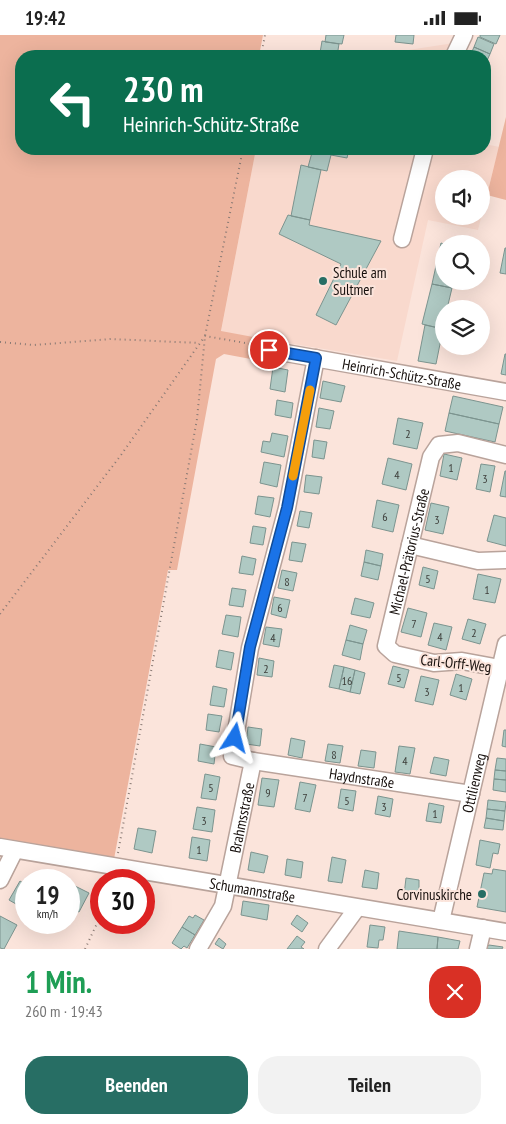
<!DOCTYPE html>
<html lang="de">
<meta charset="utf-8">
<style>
body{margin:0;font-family:"PT Sans Narrow",sans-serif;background:#f2f2f2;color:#222;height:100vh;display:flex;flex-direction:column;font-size:19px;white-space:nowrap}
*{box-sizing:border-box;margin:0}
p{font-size:16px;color:#767676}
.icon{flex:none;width:28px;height:28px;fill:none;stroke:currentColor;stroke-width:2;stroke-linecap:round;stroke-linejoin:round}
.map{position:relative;height:914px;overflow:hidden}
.panel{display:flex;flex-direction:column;background:#fff;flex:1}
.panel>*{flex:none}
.guide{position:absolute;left:15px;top:15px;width:476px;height:105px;border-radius:20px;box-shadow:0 5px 20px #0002;background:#0b6e4f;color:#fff;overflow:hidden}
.buttons{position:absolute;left:435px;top:135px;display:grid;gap:10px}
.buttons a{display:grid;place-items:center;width:55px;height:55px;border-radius:50%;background:#fff;box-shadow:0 5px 20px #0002;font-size:25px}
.speed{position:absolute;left:15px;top:834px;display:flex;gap:10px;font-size:25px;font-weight:700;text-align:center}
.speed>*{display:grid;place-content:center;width:65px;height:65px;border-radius:50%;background:#fff;box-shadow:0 5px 20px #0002;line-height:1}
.speed small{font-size:12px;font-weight:400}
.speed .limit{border:8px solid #d22;background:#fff;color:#111}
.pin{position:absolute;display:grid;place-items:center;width:42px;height:42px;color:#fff;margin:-21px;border:2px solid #fff;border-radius:50%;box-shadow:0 1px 5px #0007}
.me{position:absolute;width:55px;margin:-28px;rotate:9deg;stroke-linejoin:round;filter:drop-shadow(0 0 4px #0008)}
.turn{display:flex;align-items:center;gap:18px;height:105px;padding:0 25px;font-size:22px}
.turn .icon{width:65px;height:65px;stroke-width:2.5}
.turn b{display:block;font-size:35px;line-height:42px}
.round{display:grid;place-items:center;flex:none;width:52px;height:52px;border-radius:20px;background:#f2f2f2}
.head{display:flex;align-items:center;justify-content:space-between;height:85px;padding:0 25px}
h1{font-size:30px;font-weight:600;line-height:38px;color:#1e9e55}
.cta{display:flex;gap:10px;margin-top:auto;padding:10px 25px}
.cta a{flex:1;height:58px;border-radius:20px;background:#276e64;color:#fff;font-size:20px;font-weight:600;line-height:58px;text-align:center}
.cta a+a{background:#f2f2f2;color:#222}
.status{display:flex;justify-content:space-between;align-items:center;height:35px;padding:0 25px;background:#fff;direction:ltr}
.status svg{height:14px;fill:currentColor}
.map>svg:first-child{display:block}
.built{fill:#f9d9cd;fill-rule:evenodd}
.green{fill:#edb49e}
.building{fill:#afc9c3;stroke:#7c948f}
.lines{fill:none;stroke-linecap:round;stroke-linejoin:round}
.minor-casing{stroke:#b9a39b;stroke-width:19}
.path{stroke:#897a74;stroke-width:2;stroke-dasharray:1 4;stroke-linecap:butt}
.minor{stroke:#fff;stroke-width:16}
.route-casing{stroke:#114b97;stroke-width:12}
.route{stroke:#1a73e8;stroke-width:9}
.slow{stroke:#f59e0b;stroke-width:9}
.poi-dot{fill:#276e64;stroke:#fbe4db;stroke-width:2}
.labels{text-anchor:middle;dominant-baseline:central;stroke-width:4;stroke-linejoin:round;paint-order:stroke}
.number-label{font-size:12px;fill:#3d3e3a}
.poi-label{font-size:15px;fill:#17100d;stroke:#fbe4db;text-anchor:start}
.street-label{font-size:15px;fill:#17100d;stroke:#fbe4db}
</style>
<div class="status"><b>19:42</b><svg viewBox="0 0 49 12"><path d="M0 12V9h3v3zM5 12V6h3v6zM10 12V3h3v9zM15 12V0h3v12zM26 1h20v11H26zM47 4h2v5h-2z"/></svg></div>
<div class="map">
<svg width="506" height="914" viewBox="0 0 506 914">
<rect width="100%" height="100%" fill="#fbe4db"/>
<path class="built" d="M 454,8 L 448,21 L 369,21 Z
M 485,109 L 499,112 L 478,195 L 428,185 L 397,326 L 221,297 L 256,114 L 485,114 ZM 444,144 L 481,144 L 481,181 L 444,181 Z"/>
<path class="green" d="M 0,0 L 263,0 L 259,21 L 21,21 L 21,114 L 256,114 L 221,296 L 269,305 L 256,325 L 224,319 L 216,324 L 177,535 L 168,535 L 114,824 L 0,806 Z
M 506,82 L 506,165 L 487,160 Z"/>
<path class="building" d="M 326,0 L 344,0 L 342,9 L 325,7 Z
M 396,0 L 414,0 L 413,9 L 395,7 Z
M 480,0 L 500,0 L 496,9 L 480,2 Z
M 478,2 L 494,9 L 490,19 L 474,12 Z
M 322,6 L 339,9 L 337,21 L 320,18 Z
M 474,12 L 490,19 L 485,30 L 485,21 L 470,21 Z
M 313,114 L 349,114 L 347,123 L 331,120 L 327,136 L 308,132 Z
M 301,130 L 321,135 L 310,185 L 291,181 Z
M 288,180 L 310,185 L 309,190 L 381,206 L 336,290 L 316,280 L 341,229 L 279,199 Z
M 441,208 L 444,209 L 444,246 L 454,246 L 452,253 L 432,249 Z
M 505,213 L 506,213 L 506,239 L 500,238 Z
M 432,249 L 452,253 L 447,274 L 444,274 L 443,294 L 422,289 Z
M 425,290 L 443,294 L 436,329 L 418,326 Z
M 505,319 L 506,319 L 506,340 L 501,339 Z
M 273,332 L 288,335 L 285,357 L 270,354 Z
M 323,346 L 345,351 L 341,367 L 320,363 Z
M 453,361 L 503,372 L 499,389 L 449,378 Z
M 277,365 L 293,368 L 291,383 L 275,380 Z
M 319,373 L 334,376 L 330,394 L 316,392 Z
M 449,378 L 499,389 L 495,407 L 445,396 Z
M 398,383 L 423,388 L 417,414 L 393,409 Z
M 272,398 L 288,401 L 284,422 L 261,417 L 263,406 L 270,407 Z
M 314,405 L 327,407 L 324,424 L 312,422 Z
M 444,419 L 462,423 L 457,445 L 440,441 Z
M 388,423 L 412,429 L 406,455 L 382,449 Z
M 264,427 L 281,430 L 277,452 L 260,448 Z
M 481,429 L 495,431 L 490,457 L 476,454 Z
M 505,436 L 506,436 L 506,462 L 500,461 Z
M 306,440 L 322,442 L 319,459 L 304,457 Z
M 258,461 L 274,463 L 270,482 L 255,479 Z
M 377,465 L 399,470 L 393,497 L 372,492 Z
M 431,468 L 449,472 L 443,499 L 425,495 Z
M 300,476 L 312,478 L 309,493 L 297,491 Z
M 494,480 L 506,483 L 506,511 L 487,506 Z
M 253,491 L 266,493 L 263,510 L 250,508 Z
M 292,507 L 306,509 L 302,527 L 289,525 Z
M 366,515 L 383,519 L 381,531 L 364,527 Z
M 242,521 L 256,524 L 253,540 L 239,538 Z
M 364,527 L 381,531 L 378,545 L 361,541 Z
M 423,532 L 438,536 L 434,554 L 419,550 Z
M 282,535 L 297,538 L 293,556 L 278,553 Z
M 478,539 L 501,544 L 495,568 L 473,564 Z
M 232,553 L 246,555 L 243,572 L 229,570 Z
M 274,562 L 290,565 L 286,583 L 271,579 Z
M 355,563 L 374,568 L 370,583 L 351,579 Z
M 408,573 L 427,578 L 421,602 L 401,597 Z
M 226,580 L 241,582 L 238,602 L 222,599 Z
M 468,584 L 486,589 L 480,609 L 462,604 Z
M 434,588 L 452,592 L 446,615 L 428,610 Z
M 350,590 L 367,595 L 363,609 L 346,605 Z
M 266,592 L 282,594 L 279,612 L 263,609 Z
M 346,605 L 363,609 L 360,625 L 342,620 Z
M 219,615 L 234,618 L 231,635 L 216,632 Z
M 259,623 L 274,626 L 272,642 L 257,640 Z
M 334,630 L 344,632 L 339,654 L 329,652 Z
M 393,631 L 409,635 L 404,653 L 388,649 Z
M 344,632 L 355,635 L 350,657 L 339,654 Z
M 355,635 L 365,638 L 360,659 L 350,657 Z
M 456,639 L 472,644 L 466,665 L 450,660 Z
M 421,641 L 439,645 L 433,670 L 415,666 Z
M 213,651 L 227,654 L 224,672 L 210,670 Z
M 208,679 L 222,681 L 219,697 L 206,695 Z
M 248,692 L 262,694 L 260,711 L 246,709 Z
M 504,695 L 506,695 L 506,712 L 502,711 Z
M 291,703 L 305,706 L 302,723 L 288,720 Z
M 200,709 L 216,712 L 214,729 L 198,726 Z
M 328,709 L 343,711 L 340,728 L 325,726 Z
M 399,711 L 415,713 L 410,739 L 395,737 Z
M 361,715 L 376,717 L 374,733 L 358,731 Z
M 434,722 L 449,725 L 446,741 L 430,738 Z
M 497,723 L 506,724 L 506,736 L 495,735 Z
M 495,735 L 506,736 L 506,745 L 494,744 Z
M 205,739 L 220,742 L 216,765 L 201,763 Z
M 262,743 L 279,745 L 274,772 L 258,770 Z
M 494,744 L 506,745 L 506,757 L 493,755 Z
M 300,747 L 316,750 L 310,777 L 295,774 Z
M 341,754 L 356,756 L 353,776 L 338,773 Z
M 378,761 L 393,764 L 390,782 L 375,779 Z
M 488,765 L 506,767 L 505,776 L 487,774 Z
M 429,768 L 444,771 L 441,788 L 426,786 Z
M 197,772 L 215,775 L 212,797 L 193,794 Z
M 487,774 L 505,776 L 504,786 L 486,783 Z
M 486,783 L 504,786 L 503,795 L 484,793 Z
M 138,793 L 156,796 L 152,818 L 134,814 Z
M 192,802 L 210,805 L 207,826 L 189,823 Z
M 480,805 L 500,809 L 498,819 L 493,818 L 490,833 L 476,830 Z
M 251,817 L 268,821 L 264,838 L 248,835 Z
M 332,822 L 346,825 L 342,848 L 328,846 Z
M 287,824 L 303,827 L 301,843 L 285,840 Z
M 493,834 L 506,836 L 506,877 L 477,872 L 484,838 L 492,839 Z
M 365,835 L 379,838 L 377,854 L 362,852 Z
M 406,843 L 419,845 L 419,863 L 404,860 Z
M 20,846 L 26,850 L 26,868 L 23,873 L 9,865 Z
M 73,850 L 89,858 L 79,877 L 69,872 L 69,859 Z
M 243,866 L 269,870 L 267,885 L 241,880 Z
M 195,880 L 204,885 L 195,900 L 182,892 L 189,881 L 193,883 Z
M 297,880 L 308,888 L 302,897 L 291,889 Z
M 0,881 L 17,890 L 4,914 L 0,913 Z
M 370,890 L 385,892 L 383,905 L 379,905 L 378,913 L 367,912 Z
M 182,892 L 195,900 L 187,913 L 184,911 L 181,914 L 172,908 Z
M 399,896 L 438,902 L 437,914 L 397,914 Z
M 297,901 L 305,907 L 301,912 L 304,914 L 287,914 Z
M 438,902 L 460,906 L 458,914 L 437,914 Z
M 219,903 L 226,909 L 223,914 L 215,909 Z
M 489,910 L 503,912 L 502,914 L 485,914 Z"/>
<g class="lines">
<g class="minor-casing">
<g id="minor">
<path d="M 454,21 L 464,0"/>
<path d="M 402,204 L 425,114"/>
<path id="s1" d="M 269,315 L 506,357"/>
<path d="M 410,510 L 478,526 L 506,525"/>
<path id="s2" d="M 500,633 L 462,626 L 434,628 L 395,619 L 386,611 L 431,422 L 439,410 L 458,408 L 506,420"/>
<path id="s3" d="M 253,726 L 471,759"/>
<path id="s4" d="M 0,812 L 506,897"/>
<path d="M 0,845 L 15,815"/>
<path id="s5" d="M 441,886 L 506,609"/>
<path id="s6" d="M 198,914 L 223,871 L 253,726 L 232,721 L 250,613 L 287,473 L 316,323"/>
<path d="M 327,914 L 357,873"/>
<path d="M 478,914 L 483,893"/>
</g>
</g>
<path class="path" d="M 261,21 L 265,0
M 0,307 L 34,310 L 111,304 L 199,308
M 0,579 L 121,420 L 205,301 L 257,310
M 118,818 L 197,384 L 205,301 L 243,114
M 85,914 L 101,880"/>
<use href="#minor" class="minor"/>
</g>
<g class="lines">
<g class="route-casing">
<path id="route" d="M 235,703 L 250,612 L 287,473 L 316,323 L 269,315"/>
</g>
<use href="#route" class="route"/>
<path class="slow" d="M 293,441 L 310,355"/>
</g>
<g class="poi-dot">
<circle cx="323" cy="246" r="5"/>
<circle cx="482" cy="859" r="5"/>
</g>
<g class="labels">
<g class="number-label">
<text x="408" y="398">2</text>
<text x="451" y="432">1</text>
<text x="397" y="439">4</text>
<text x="485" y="443">3</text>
<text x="385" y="481">6</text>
<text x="437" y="484">3</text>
<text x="428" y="543">5</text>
<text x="287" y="546">8</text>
<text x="487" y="554">1</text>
<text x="280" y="572">6</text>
<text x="414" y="588">7</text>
<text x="474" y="597">2</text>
<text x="440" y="601">4</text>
<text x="273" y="602">4</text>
<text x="266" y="633">2</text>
<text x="399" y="642">5</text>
<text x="347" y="645">16</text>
<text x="461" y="652">1</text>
<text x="427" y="656">3</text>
<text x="334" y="719">8</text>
<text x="405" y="725">4</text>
<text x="211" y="752">5</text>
<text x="268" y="757">9</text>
<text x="305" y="762">7</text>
<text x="347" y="765">5</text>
<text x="384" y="771">3</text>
<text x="435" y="778">1</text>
<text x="204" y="785">3</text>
<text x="199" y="814">1</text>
</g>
<g class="poi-label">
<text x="333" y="237">Schule am<tspan x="333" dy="17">Sultmer</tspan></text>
<text x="472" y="859" text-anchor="end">Corvinuskirche</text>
</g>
<g class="street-label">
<text stroke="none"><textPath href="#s1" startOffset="135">Heinrich-Schütz-Straße</textPath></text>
<text stroke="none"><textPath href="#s2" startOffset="216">Michael-Prätorius-Straße</textPath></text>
<text transform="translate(456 628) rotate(6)">Carl-Orff-Weg</text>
<text stroke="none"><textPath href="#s3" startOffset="110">Haydnstraße</textPath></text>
<text stroke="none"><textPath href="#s5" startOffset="142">Ottilienweg</textPath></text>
<text stroke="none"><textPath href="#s6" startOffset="140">Brahmsstraße</textPath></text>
<text stroke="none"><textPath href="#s4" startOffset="256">Schumannstraße</textPath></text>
</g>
</g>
</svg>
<div class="buttons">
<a><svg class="icon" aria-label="sound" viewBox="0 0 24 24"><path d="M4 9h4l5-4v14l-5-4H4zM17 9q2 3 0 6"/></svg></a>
<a><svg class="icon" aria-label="search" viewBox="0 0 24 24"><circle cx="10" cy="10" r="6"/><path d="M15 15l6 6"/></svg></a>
<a><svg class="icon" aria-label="layers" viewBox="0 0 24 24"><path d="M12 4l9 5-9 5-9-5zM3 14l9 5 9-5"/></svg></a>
</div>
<div class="speed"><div>19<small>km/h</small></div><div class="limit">30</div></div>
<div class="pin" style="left:269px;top:315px;background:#d93025"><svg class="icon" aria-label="arrive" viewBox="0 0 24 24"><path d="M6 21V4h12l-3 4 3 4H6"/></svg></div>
<svg class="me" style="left:235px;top:703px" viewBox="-20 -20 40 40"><path d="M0-17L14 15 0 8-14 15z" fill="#1a73e8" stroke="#fff" stroke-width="4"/></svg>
<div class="guide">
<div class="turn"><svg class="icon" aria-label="left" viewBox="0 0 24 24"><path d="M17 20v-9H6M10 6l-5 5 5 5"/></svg><div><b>230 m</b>Heinrich-Schütz-Straße</div></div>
</div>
</div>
<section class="panel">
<div class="head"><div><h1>1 Min.</h1><p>260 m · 19:43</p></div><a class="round" style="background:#d93025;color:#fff"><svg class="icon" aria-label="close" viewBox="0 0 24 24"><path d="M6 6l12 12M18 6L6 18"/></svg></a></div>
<div class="cta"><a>Beenden</a><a>Teilen</a></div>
</section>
